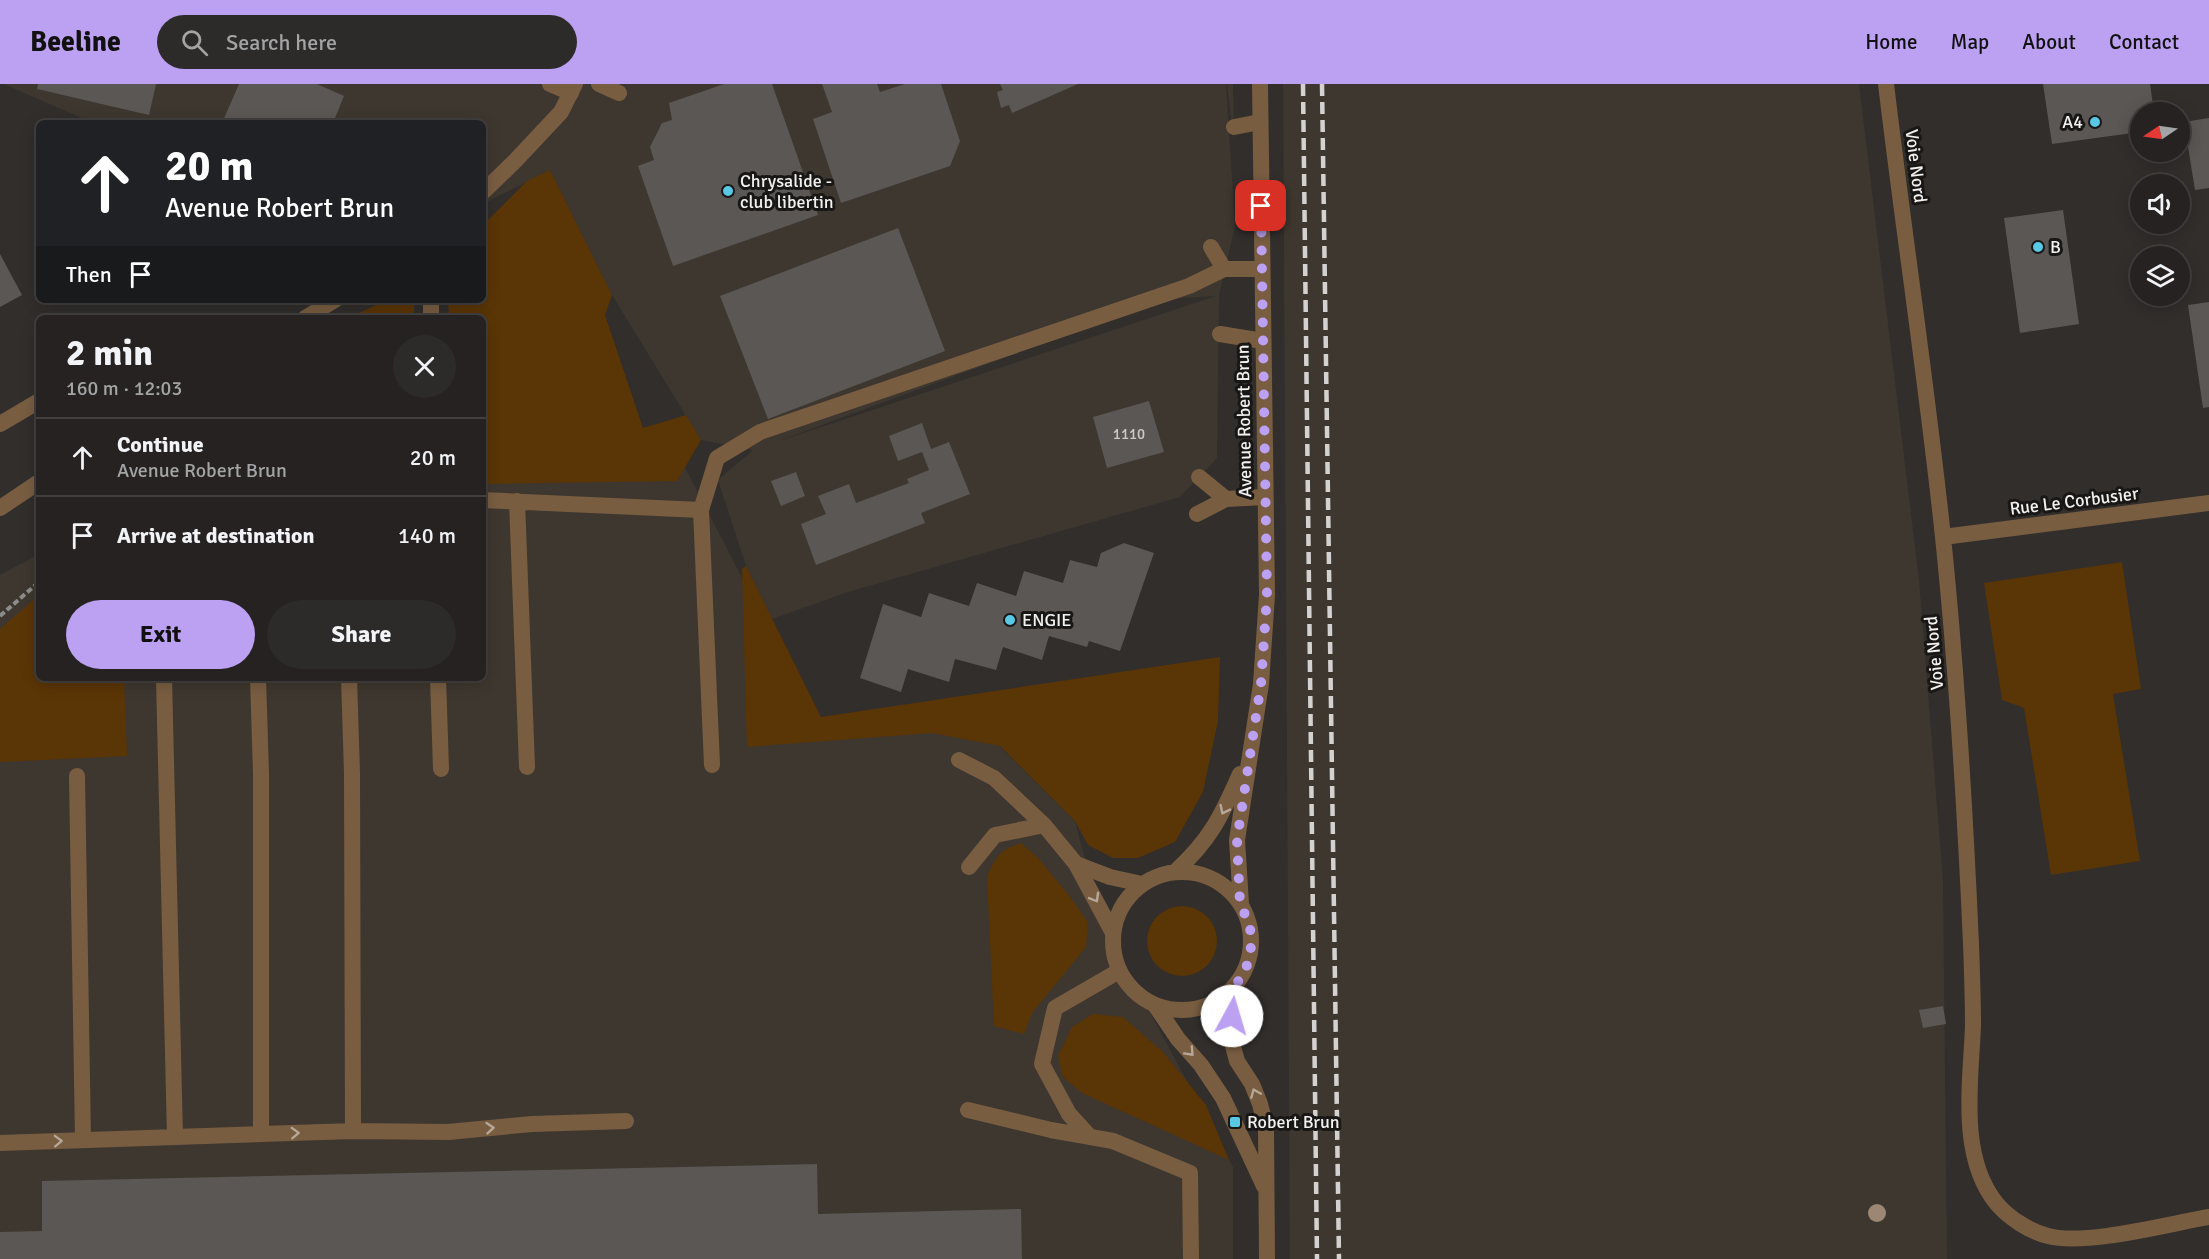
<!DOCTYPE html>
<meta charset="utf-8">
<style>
body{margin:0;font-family:Signika,sans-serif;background:#2d2a2a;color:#f1f3f6;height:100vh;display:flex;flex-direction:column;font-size:22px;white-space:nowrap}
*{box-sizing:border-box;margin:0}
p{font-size:20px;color:#a3a4a5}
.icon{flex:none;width:33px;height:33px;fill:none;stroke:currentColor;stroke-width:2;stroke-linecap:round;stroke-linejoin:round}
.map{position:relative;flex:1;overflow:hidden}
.drawer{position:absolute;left:36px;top:231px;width:450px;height:366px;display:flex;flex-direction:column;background:#252221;border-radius:9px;box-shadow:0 3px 15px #0003,0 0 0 2px #423f3f}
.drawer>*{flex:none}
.guide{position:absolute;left:36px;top:36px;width:450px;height:183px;border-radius:9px;box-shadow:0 3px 15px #0003,0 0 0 2px #423f3f;background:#202124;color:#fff;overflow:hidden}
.needle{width:39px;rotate:257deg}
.fabs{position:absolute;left:2130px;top:18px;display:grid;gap:12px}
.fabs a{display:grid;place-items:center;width:60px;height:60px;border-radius:50%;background:#252221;box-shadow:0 3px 15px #0003,0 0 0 2px #423f3f;font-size:30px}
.pin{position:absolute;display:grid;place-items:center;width:51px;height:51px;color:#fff;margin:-26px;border-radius:12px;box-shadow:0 3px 9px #0006}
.me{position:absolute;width:66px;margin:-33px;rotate:6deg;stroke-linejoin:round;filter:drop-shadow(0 0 4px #0008)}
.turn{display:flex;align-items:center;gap:21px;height:126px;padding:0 30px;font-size:27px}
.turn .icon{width:78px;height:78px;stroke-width:2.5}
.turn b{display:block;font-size:42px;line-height:51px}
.then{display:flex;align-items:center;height:57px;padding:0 30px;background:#0003;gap:12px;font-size:22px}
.round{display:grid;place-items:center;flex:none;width:63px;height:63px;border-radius:32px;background:#2d2a2a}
.overview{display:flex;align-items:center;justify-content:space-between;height:102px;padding:0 30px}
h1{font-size:36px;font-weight:800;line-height:45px}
.button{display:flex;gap:12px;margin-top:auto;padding:12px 30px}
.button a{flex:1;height:69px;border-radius:36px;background:#bca0f2;color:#111;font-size:24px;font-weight:800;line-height:69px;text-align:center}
.button a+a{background:#2d2a2a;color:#f1f3f6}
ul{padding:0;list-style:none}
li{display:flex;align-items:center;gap:18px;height:78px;padding:0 30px;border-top:2px solid #423f3f}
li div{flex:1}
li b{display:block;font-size:22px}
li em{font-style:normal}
header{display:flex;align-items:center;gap:36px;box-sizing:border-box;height:84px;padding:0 30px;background:#bca0f2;color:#111}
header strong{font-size:28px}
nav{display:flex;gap:33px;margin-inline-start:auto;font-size:21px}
.search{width:420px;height:54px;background:#2d2a2a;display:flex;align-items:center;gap:15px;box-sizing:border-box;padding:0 21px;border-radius:33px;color:#a3a4a5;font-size:22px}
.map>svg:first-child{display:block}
.built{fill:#3e372f;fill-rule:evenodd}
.green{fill:#5a3506}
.building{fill:#5a5754}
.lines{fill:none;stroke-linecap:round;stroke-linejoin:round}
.path{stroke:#8e8c8a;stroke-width:4;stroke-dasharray:6 3;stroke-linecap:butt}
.service{stroke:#785d41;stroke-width:16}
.minor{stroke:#785d41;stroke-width:16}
.tertiary{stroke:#785d41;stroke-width:16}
.rail{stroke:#d4d2d0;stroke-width:4.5;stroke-dasharray:12 6;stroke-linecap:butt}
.tree{fill:#9c8774}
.oneway{stroke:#b6a798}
.route{stroke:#bca0f2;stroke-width:10;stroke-dasharray:0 18}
.poi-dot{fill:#59c8e4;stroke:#181716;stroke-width:2}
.labels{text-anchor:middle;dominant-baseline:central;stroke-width:6;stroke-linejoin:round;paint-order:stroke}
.number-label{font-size:15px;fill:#cdcac8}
.poi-label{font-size:18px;fill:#f3f1ef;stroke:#181716;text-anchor:start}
.street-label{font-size:18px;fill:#f3f1ef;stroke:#181716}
</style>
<header>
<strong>Beeline</strong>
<div class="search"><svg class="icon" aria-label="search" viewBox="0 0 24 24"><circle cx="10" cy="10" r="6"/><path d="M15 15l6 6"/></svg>Search here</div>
<nav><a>Home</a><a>Map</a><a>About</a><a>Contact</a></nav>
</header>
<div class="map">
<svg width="2209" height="1175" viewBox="0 0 2209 1175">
<rect width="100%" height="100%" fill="#312e2c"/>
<path class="built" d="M 4,0 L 1226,0 L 1235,142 L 1219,211 L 1217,374 L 1180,413 L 848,508 L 772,535 L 746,482 L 718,396 L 753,366 L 701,356 L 612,211 L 550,86 L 483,120 L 483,39 L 93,39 ZM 1216,212 L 782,356 L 781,356 L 1164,215 Z
M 1227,0 L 1233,0 L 1234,59 Z
M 1283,0 L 1859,0 L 1919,496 L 1943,797 L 1947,1175 L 1290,1175 Z
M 675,364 L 818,641 L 965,628 L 1075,737 L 1101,837 L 1233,1083 L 1233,1175 L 0,1175 L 0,491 L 39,470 L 39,594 L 483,594 L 483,368 Z"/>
<path class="green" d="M 550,86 L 612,211 L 605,231 L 643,344 L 686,331 L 701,356 L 677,397 L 483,400 L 483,234 L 449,234 L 448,216 L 483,216 L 483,141 L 527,97 Z
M 387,216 L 414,216 L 414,234 L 348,234 Z
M 2122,478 L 2141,605 L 2113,610 L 2140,777 L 2051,791 L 2024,624 L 2002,616 L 1984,499 Z
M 746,482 L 821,633 L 1220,573 L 1218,637 L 1203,708 L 1175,758 L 1138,774 L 1113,774 L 1088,761 L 1075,737 L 1000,662 L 932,649 L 747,663 L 742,485 Z
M 39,511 L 39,594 L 124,594 L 127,672 L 0,678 L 0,545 Z
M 1021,759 L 1038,774 L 1067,809 L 1088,838 L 1086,863 L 1032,929 L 1024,950 L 994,942 L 987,793 C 995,773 1000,766 1021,759 Z
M1147 857a35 35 0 1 1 70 0a35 35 0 1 1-70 0Z
M 1093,930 L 1123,933 L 1163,968 L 1206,1021 L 1229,1076 L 1082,1009 L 1063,993 L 1058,972 L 1072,943 Z"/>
<path class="building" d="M 38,0 L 156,0 L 149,31 L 37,5 Z
M 239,0 L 317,0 L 344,12 L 333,39 L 222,39 Z
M 724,0 L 772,0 L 818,131 L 673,182 L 638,82 L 654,76 L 650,63 L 662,39 L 672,36 L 669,19 Z
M 822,0 L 877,0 L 880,8 L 905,0 L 941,0 L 960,57 L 950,82 L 841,119 L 813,35 L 832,28 Z
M 1000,0 L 1078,0 L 1012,29 L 1009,21 L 1001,24 L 997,8 L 1003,6 Z
M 2043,0 L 2150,0 L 2154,28 L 2140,28 L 2140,48 L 2052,60 Z
M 2209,34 L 2209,104 L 2195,106 L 2184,38 Z
M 2063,126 L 2079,240 L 2020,249 L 2004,134 Z
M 898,144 L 945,267 L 768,335 L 720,212 Z
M 0,170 L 22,211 L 0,223 Z
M 2209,218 L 2209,323 L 2203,324 L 2188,221 Z
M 1149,317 L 1164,368 L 1107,384 L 1093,333 Z
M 922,339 L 931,365 L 949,358 L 970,410 L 921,429 L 925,439 L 816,481 L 801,440 L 826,430 L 818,412 L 849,400 L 856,419 L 909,399 L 907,395 L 929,386 L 922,368 L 898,377 L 889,352 Z
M 796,388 L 805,412 L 781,422 L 771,397 Z
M 1124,459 L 1154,469 L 1120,567 L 1089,557 L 1087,563 L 1049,552 L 1042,576 L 1003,563 L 996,586 L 955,575 L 949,598 L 908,585 L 901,608 L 860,594 L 883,520 L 921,533 L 929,509 L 969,522 L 977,499 L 1016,512 L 1024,487 L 1063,499 L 1070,476 L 1097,483 L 1101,469 Z
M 1943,922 L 1946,940 L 1923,944 L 1919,926 Z
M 817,1080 L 818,1130 L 1021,1125 L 1022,1175 L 0,1175 L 0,1148 L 42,1147 L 42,1097 Z"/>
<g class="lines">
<path class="path" d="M 0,532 L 39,498"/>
<path class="service" d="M 550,0 L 571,9
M 599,0 L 619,9
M 1234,43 L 1260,38
M 1211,163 L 1224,185 L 1261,185
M 431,216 L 431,234
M 1220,250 L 1263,257
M 1199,393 L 1226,415
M 483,416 L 701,426 L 712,681
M 517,417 L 527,683
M 701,426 L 717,374 L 760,348 L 1189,202 L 1224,185
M 1197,430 L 1226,415 L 1265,413
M 164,594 L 175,1053
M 258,594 L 261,690 L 261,1050
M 349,594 L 352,689 L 353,1047
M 438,594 L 441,685
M 959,676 L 994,694 L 1044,741 L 1076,780 L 1113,849
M 77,692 L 83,1056
M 1076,780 L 1110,793 L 1142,800
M 969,783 L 995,751 L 1044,741
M 968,1026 L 1051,1046 L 1113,1057 L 1190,1089 L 1191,1175
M 1090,1053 L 1069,1030 L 1042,980 L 1055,924 L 1119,887
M 0,1059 L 353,1047 L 448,1048 L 532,1040 L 626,1037"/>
<path class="minor" d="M 1886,0 C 1904,151 1927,301 1943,453 C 1957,588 1965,724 1971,860 C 1972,887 1973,914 1973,942 C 1971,997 1958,1073 1997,1120 C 2009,1134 2029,1147 2048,1152 C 2086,1162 2168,1140 2209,1133
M 483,108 L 515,77 L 561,28 L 575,0
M 305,234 L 335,216
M 0,340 L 39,317
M 0,424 L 39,398
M 1943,453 L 2209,419"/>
<path class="tertiary" d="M 1175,788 C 1210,756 1221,733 1240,690
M1113 857a69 69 0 1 1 138 0a69 69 0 1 1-138 0Z
M 1241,820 L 1237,756 L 1261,600 L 1267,511 L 1260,0
M 1234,904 L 1231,955 L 1237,977 L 1252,1000 L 1260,1020 L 1266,1044 L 1267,1175
M 1155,921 L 1178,955 L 1201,981 L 1223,1014 L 1264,1102"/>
<path class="rail" d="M 1303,0 L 1317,1175
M 1322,0 L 1339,1175"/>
</g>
<circle class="tree" cx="1877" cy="1129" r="9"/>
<defs><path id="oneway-chevron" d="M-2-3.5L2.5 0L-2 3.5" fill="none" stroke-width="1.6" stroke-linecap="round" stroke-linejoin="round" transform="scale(1.5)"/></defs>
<g class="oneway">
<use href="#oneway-chevron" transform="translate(1224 726) rotate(116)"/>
<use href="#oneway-chevron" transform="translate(1095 814) rotate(60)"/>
<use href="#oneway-chevron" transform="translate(1190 968) rotate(47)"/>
<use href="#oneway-chevron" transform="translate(1255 1009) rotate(-113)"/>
<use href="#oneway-chevron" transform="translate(490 1044) rotate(-5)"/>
<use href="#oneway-chevron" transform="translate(295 1049) rotate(-2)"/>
<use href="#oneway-chevron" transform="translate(58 1057) rotate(-2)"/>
</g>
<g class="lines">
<path class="route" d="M 1232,932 L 1234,904 L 1246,885 L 1251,863 L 1250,841 L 1240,820 L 1237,756 L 1261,600 L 1267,511 L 1261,122"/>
</g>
<g class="poi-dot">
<circle cx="2095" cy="38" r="6"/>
<circle cx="728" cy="107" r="6"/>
<circle cx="2038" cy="163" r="6"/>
<circle cx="1010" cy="536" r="6"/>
<rect x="1229" y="1032" width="12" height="12" rx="3"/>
</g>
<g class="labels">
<g class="number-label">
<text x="1129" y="350">1110</text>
</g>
<g class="poi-label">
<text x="2083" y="38" text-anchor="end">A4</text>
<text x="740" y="97">Chrysalide -<tspan x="740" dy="21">club libertin</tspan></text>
<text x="2050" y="163">B</text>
<text x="1022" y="536">ENGIE</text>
<text x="1247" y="1038">Robert Brun</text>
</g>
<g class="street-label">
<text transform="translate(1916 82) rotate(83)">Voie Nord</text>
<text transform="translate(1244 337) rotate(-91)">Avenue Robert Brun</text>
<text transform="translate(2074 417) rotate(-7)">Rue Le Corbusier</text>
<text transform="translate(1934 569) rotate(-95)">Voie Nord</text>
</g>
</g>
</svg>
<div class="fabs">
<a><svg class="needle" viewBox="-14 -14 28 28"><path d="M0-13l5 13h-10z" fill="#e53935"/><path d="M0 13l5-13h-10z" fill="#a3a4a5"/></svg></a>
<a><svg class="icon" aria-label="sound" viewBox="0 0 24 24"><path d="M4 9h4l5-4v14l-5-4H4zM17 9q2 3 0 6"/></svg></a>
<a><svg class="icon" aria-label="layers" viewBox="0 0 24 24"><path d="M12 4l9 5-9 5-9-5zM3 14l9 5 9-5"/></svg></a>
</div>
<div class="pin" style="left:1261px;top:122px;background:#d93025"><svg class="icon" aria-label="arrive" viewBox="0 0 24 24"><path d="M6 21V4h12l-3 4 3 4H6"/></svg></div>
<svg class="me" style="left:1232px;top:932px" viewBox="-20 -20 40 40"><circle r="19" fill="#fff"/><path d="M0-13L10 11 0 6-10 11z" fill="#bca0f2"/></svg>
<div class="guide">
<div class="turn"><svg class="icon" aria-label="ahead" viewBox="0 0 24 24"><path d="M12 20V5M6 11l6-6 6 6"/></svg><div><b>20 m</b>Avenue Robert Brun</div></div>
<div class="then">Then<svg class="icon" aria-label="arrive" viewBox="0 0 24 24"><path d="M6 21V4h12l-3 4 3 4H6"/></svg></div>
</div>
<section class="drawer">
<div class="overview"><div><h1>2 min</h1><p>160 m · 12:03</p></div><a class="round"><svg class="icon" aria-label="close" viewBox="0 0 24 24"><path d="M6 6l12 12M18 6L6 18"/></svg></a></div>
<ul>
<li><svg class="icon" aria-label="ahead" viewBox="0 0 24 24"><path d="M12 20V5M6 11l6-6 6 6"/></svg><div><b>Continue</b><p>Avenue Robert Brun</p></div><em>20 m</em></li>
<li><svg class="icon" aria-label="arrive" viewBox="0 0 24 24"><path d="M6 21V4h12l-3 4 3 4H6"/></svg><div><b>Arrive at destination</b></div><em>140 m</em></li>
</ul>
<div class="button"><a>Exit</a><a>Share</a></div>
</section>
</div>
